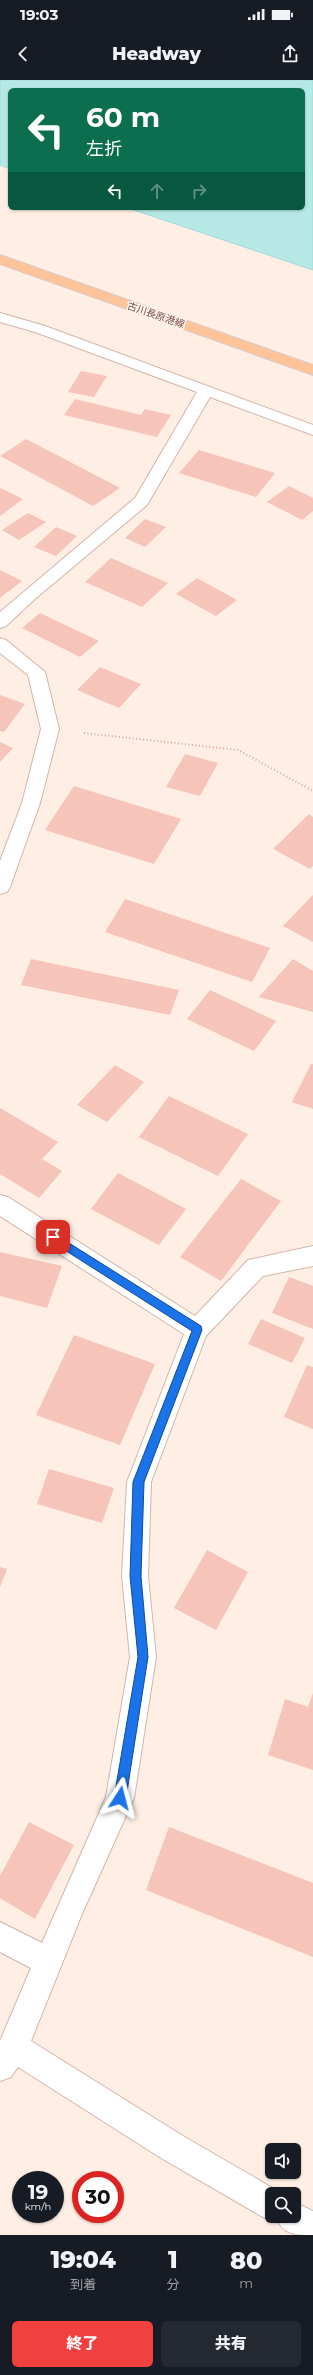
<!DOCTYPE html>
<html lang="ja">
<meta charset="utf-8">
<style>
body{margin:0;font-family:Montserrat,"Noto Sans JP",sans-serif;background:#242831;color:#f1f3f6;height:100vh;display:flex;flex-direction:column;font-size:15px;white-space:nowrap}
*{box-sizing:border-box;margin:0}
p{font-size:13px;color:#9ea1a6}
.icon{flex:none;width:22px;height:22px;fill:none;stroke:currentColor;stroke-width:2;stroke-linecap:round;stroke-linejoin:round}
.map{position:relative;height:2155px;overflow:hidden}
.side{display:flex;flex-direction:column;background:#171b24;flex:1}
.side>*{flex:none}
.hud{position:absolute;left:8px;top:8px;width:297px;height:122px;border-radius:6px;box-shadow:0 1px 3px #0004;background:#0b6e4f;color:#fff;overflow:hidden}
.fabs{position:absolute;left:265px;top:2063px;display:grid;gap:8px}
.fabs a{display:grid;place-items:center;width:36px;height:36px;border-radius:6px;background:#171b24;box-shadow:0 1px 3px #0004;font-size:20px}
.speed{position:absolute;left:12px;top:2091px;display:flex;gap:8px;font-size:20px;font-weight:700;text-align:center}
.speed>*{display:grid;place-content:center;width:52px;height:52px;border-radius:50%;background:#171b24;box-shadow:0 1px 3px #0004;line-height:1}
.speed small{font-size:10px;font-weight:400}
.speed .limit{border:6px solid #d22;background:#fff;color:#111}
.pin{position:absolute;display:grid;place-items:center;width:34px;height:34px;color:#fff;margin:-17px;border-radius:8px;box-shadow:0 2px 6px #0006}
.me{position:absolute;width:44px;margin:-22px;rotate:9deg;stroke-linejoin:round;filter:drop-shadow(0 0 3px #0008)}
.turn{display:flex;align-items:center;gap:14px;height:84px;padding:0 12px;font-size:18px}
.turn .icon{width:52px;height:52px;stroke-width:2.5}
.turn b{display:block;font-size:28px;line-height:34px}
.lanes{display:flex;align-items:center;height:38px;padding:0 12px;background:#0003;justify-content:center;gap:20px;direction:ltr}
.lanes .off{opacity:.35}
.eta{display:flex;justify-content:space-evenly;align-items:center;height:68px;text-align:center}
.eta b{font-size:24px;font-weight:800;line-height:28px}
.button{display:flex;gap:8px;margin-top:auto;padding:8px 12px}
.button a{flex:1;height:46px;border-radius:6px;background:#f1403f;color:#fff;font-size:16px;font-weight:800;line-height:46px;text-align:center}
.button a+a{background:#242831;color:#f1f3f6}
.status{display:flex;justify-content:space-between;align-items:center;height:28px;padding:0 20px;background:#171b24;direction:ltr}
.status svg{height:11px;fill:currentColor}
header{display:flex;justify-content:space-between;align-items:center;height:52px;padding:0 12px;background:#171b24;font-size:18px;font-weight:800}
.map>svg:first-child{display:block}
.water{fill:#b6e9e6;stroke:#9cdcd8}
.building{fill:#f6c4b9}
.lines{fill:none;stroke-linecap:round;stroke-linejoin:round}
.minor-casing{stroke:#d3b5ab;stroke-width:2}
.major-casing{stroke:#d9cdcb;stroke-width:2}
.path{stroke:#dba79c;stroke-width:2;stroke-dasharray:1 2.5;stroke-linecap:butt}
.minor{fill:#fff;fill-rule:evenodd}
.major{fill:#ffc39a;fill-rule:evenodd}
.route{fill:#1a73e8;stroke:#114b97}
.labels{text-anchor:middle;dominant-baseline:central;stroke-width:3;stroke-linejoin:round;paint-order:stroke}
.far-street-label{font-size:10px;fill:#794e47;stroke:#fff3ec}
</style>
<div class="status"><b>19:03</b><svg viewBox="0 0 49 12"><path d="M0 12V9h3v3zM5 12V6h3v6zM10 12V3h3v9zM15 12V0h3v12zM26 1h20v11H26zM47 4h2v5h-2z"/></svg></div>
<header><svg class="icon" aria-label="back" viewBox="0 0 24 24"><path d="M15 5l-7 7 7 7"/></svg>Headway<svg class="icon" aria-label="share" viewBox="0 0 24 24"><path d="M12 15V3M7 8l5-5 5 5M5 13v7h14v-7"/></svg></header>
<div class="map">
<svg width="313" height="2155" viewBox="0 0 313 2155">
<rect width="100%" height="100%" fill="#feeee4"/>
<path class="water" d="M 0,0 L 313,0 L 313,190 L 128,128 L 303,128 L 303,10 L 10,10 L 10,89 L 0,85 Z"/>
<path class="building" d="M 81,291 L 107,296 L 94,317 L 68,312 Z
M 75,319 L 141,335 L 145,329 L 171,335 L 157,357 L 64,335 Z
M 26,359 L 120,408 L 93,426 L 0,376 Z
M 199,370 L 275,393 L 256,417 L 179,393 Z
M 289,406 L 313,418 L 313,431 L 302,440 L 267,422 Z
M 1,408 L 23,419 L 0,436 L 0,409 Z
M 28,433 L 46,442 L 19,460 L 2,450 Z
M 145,439 L 166,447 L 145,467 L 125,458 Z
M 56,447 L 77,456 L 56,476 L 34,467 Z
M 111,478 L 168,503 L 142,527 L 85,502 Z
M 0,490 L 22,501 L 0,518 Z
M 197,498 L 237,520 L 216,536 L 176,514 Z
M 40,533 L 99,561 L 80,577 L 22,548 Z
M 100,587 L 141,604 L 119,628 L 77,610 Z
M 0,615 L 25,624 L 4,652 L 0,651 Z
M 0,662 L 13,668 L 0,682 Z
M 185,674 L 218,683 L 200,716 L 166,707 Z
M 74,706 L 181,739 L 154,784 L 45,750 Z
M 309,734 L 313,737 L 313,786 L 310,789 L 273,769 Z
M 313,815 L 313,862 L 283,846 Z
M 125,819 L 270,868 L 252,902 L 105,852 Z
M 31,879 L 179,910 L 170,935 L 21,905 Z
M 293,879 L 313,891 L 313,932 L 259,917 Z
M 210,910 L 276,941 L 254,971 L 187,939 Z
M 311,984 L 313,984 L 313,1029 L 292,1022 Z
M 115,985 L 144,1002 L 107,1042 L 77,1025 Z
M 169,1016 L 248,1054 L 218,1096 L 139,1057 Z
M 0,1028 L 58,1062 L 42,1079 L 62,1091 L 39,1118 L 0,1094 Z
M 118,1093 L 186,1129 L 159,1165 L 91,1129 Z
M 241,1099 L 281,1121 L 221,1201 L 180,1177 Z
M 0,1172 L 62,1186 L 47,1228 L 0,1216 Z
M 289,1197 L 313,1206 L 313,1249 L 272,1233 Z
M 261,1239 L 305,1258 L 292,1283 L 248,1264 Z
M 74,1255 L 155,1284 L 120,1365 L 36,1335 Z
M 307,1285 L 313,1287 L 313,1349 L 284,1337 Z
M 49,1389 L 114,1408 L 102,1443 L 37,1424 Z
M 207,1470 L 248,1492 L 216,1550 L 174,1528 Z
M 0,1487 L 7,1489 L 0,1507 Z
M 313,1613 L 313,1690 L 268,1675 L 285,1619 L 308,1627 Z
M 29,1742 L 74,1765 L 35,1839 L 0,1818 L 0,1796 Z
M 169,1747 L 313,1803 L 313,1877 L 146,1810 Z"/>
<g class="lines">
<g class="minor-casing">
<path id="minor" d="M 0,233 L 45,246 L 313,345 L 313,355 L 210,317 L 147,425 L 36,518 L 6,546 L 0,548 L 0,532 L 135,418 L 197,312 L 35,252 L 0,242 Z
M 0,558 L 6,560 L 45,592 L 59,649 L 40,723 L 10,807 L 7,812 L 0,814 L 0,781 L 22,723 L 41,649 L 28,595 L 0,573 Z
M 0,1115 L 8,1117 L 195,1236 L 248,1180 L 313,1166 L 313,1186 L 263,1196 L 206,1256 L 151,1402 L 148,1496 L 156,1577 L 134,1718 L 82,1834 L 31,1961 L 183,2056 L 283,2114 L 272,2114 L 272,2136 L 294,2136 L 294,2122 L 313,2131 L 313,2155 C 297,2155 283,2155 277,2139 L 272,2141 L 261,2136 L 161,2078 L 18,1987 L 11,1997 L 0,2001 L 0,1961 L 31,1888 L 0,1872 L 0,1842 L 42,1863 L 106,1717 L 130,1577 L 122,1496 L 127,1402 L 184,1254 L 0,1136 Z"/>
</g>
<g class="major-casing">
<path id="major" d="M 0,175 L 313,285 L 313,295 L 0,184 Z"/>
</g>
<path class="path" d="M 84,653 L 238,670 L 313,711"/>
<use href="#minor" class="minor"/>
<use href="#major" class="major"/>
</g>
<path class="route" d="M 53,1153 L 201,1246 L 202,1250 L 144,1402 L 141,1496 L 148,1577 L 126,1718 L 124,1722 L 120,1724 L 116,1722 L 114,1718 L 138,1577 L 130,1496 L 133,1402 L 192,1251 L 49,1160 L 49,1154 Z"/>
<g class="labels">
<g class="far-street-label">
<text transform="translate(156 235) rotate(19)">古川長原港線</text>
</g>
</g>
</svg>
<div class="fabs">
<a><svg class="icon" aria-label="sound" viewBox="0 0 24 24"><path d="M4 9h4l5-4v14l-5-4H4zM17 9q2 3 0 6"/></svg></a>
<a><svg class="icon" aria-label="search" viewBox="0 0 24 24"><circle cx="10" cy="10" r="6"/><path d="M15 15l6 6"/></svg></a>
</div>
<div class="speed"><div>19<small>km/h</small></div><div class="limit">30</div></div>
<div class="pin" style="left:53px;top:1157px;background:#d93025"><svg class="icon" aria-label="arrive" viewBox="0 0 24 24"><path d="M6 21V4h12l-3 4 3 4H6"/></svg></div>
<svg class="me" style="left:120px;top:1718px" viewBox="-20 -20 40 40"><path d="M0-17L14 15 0 8-14 15z" fill="#1a73e8" stroke="#fff" stroke-width="4"/></svg>
<div class="hud">
<div class="turn"><svg class="icon" aria-label="left" viewBox="0 0 24 24"><path d="M17 20v-9H6M10 6l-5 5 5 5"/></svg><div><b>60 m</b>左折</div></div>
<div class="lanes"><svg class="icon" aria-label="left" viewBox="0 0 24 24"><path d="M17 20v-9H6M10 6l-5 5 5 5"/></svg><svg class="icon off" aria-label="ahead" viewBox="0 0 24 24"><path d="M12 20V5M6 11l6-6 6 6"/></svg><svg class="icon off" aria-label="right" viewBox="0 0 24 24"><path d="M7 20v-9h11M14 6l5 5-5 5"/></svg></div>
</div>
</div>
<section class="side">
<div class="eta">
<div><b>19:04</b><p>到着</p></div>
<div><b>1</b><p>分</p></div>
<div><b>80</b><p>m</p></div>
</div>
<div class="button"><a>終了</a><a>共有</a></div>
</section>
